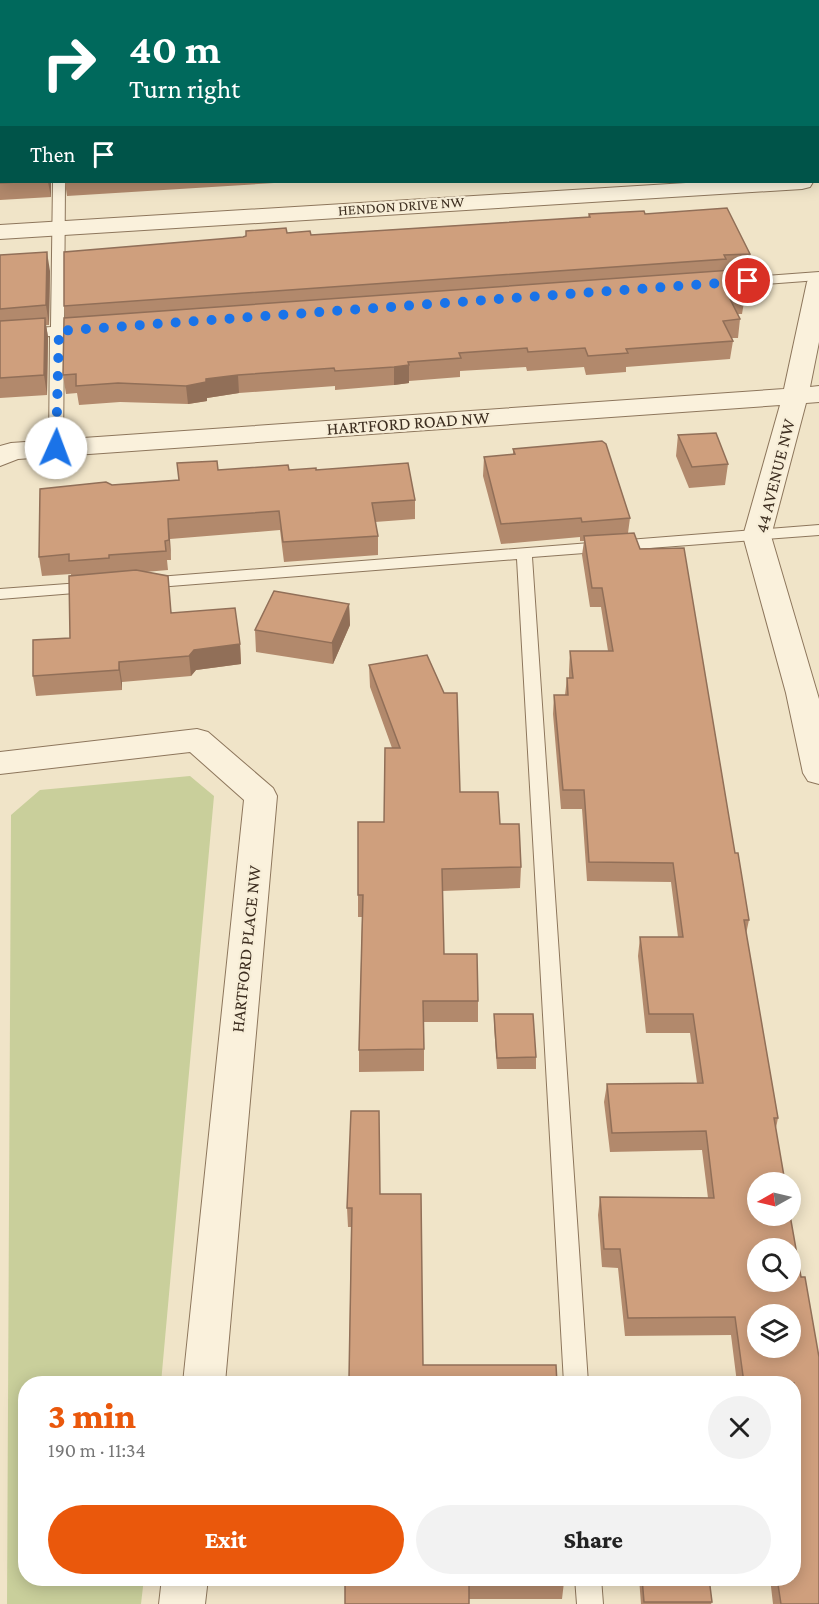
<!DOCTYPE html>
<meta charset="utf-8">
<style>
body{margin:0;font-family:"Crimson Pro",serif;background:#f2f2f2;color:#222;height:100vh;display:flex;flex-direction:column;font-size:22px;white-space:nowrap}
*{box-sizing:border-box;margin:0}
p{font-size:20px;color:#767676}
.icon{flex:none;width:33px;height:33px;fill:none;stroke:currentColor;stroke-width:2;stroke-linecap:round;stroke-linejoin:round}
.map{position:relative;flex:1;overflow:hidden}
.drawer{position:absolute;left:18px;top:1376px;width:783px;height:210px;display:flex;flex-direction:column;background:#fff;border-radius:24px;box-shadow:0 3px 15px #0003}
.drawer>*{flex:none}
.banner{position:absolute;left:0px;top:0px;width:819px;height:183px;box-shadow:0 3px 15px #0003;background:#00695c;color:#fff;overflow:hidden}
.needle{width:39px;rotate:262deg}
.tools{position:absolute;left:747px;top:1172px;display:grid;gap:12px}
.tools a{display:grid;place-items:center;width:54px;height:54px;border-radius:50%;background:#fff;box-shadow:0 3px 15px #0003;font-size:30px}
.pin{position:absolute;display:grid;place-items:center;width:51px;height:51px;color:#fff;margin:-26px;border:3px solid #fff;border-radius:50%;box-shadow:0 2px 6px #0007}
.me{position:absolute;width:66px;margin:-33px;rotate:2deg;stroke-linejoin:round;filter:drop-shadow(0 0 4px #0008)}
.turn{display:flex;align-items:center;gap:21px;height:126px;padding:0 30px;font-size:27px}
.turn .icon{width:78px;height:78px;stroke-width:2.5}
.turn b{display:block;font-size:42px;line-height:51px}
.then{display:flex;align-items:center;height:57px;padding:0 30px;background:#0003;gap:12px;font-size:22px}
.round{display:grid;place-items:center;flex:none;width:63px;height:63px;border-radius:32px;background:#f2f2f2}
.overview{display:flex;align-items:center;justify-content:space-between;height:102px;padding:0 30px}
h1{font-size:36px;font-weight:800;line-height:45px;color:#ea580c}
.button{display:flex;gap:12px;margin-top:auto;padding:12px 30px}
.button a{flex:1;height:69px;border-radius:36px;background:#ea580c;color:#fff;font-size:24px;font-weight:800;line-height:69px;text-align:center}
.button a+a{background:#f2f2f2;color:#222}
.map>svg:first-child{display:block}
.green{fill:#c9cf9b}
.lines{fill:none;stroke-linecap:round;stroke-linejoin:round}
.lane-casing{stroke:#8d765c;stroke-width:2}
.street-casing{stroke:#8d765c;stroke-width:2}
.secondary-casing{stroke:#6f573f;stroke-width:2}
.lane{fill:#faf1dc;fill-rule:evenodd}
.street{fill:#faf1dc;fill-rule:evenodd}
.secondary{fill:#faf1dc;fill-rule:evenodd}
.wall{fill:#b2896c}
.shaded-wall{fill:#916f58}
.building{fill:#cf9f7d;stroke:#916f58;stroke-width:1.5;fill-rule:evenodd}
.route{stroke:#1a73e8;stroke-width:10;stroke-dasharray:0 18}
.labels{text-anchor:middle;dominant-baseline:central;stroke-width:4.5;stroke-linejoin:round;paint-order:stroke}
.far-street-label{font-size:15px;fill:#3d2e20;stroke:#f7eed8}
.street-label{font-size:18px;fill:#3d2e20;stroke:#f7eed8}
</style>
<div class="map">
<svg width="819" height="1604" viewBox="0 0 819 1604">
<rect width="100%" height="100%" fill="#f0e4c8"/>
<path class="green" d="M 190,776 L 214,796 L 161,1383 L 26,1383 L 26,1578 L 144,1578 L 141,1604 L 7,1604 L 11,815 L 40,790 Z"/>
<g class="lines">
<g class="lane-casing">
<path id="lane" d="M 501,0 L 511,0 L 511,2 L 501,2 Z
M 818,90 L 819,90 L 819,96 L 818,96 Z
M 53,182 L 65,182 L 64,327 L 87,325 L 94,329 L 87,333 L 64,335 L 63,448 L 56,452 L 49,448 L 50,336 L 0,339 L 0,331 L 51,327 Z
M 819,272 L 819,280 L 713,288 L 706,284 L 713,280 Z
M 819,525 L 819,535 L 532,557 L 588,1383 L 564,1383 L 517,559 L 145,588 L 137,583 L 145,578 Z
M 94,582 L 100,583 L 102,587 L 100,591 L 0,599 L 0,589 Z
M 575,1578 L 601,1578 L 603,1604 L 577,1604 Z"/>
</g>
<g class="street-casing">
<path id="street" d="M 818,26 L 819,26 L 819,40 L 818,40 Z
M 702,182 L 813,182 L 810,187 L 802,189 L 0,239 L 0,225 Z
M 819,275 L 819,342 L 810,387 L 819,386 L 819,402 L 806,403 L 771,536 L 819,699 L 819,784 L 808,781 L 803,773 L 786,693 L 743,536 L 780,405 L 18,459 L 0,466 L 0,446 L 11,443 L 784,389 L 807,282 L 810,277 Z
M 197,729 L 208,732 L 273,788 L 277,796 L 225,1383 L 183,1383 L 244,800 L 190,752 L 0,774 L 0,752 Z
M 162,1578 L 208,1578 L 205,1604 L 159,1604 Z"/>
</g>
<g class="secondary-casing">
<path id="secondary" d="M 760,0 L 807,0 L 759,2 Z
M 0,36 L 2,36 L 2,48 L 0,48 Z"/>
</g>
<use href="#lane" class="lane"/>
<use href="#street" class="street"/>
<use href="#secondary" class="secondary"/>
</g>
<path class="wall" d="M 0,70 L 2,70 L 2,182 L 51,182 L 51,197 L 0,200 Z
M 65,182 L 290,182 L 67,196 Z
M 589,214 L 645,214 L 750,254 L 748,271 L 733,272 L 745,296 L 742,314 L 738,314 L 740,319 L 738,338 L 732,338 L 733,341 L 730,359 L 626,367 L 626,372 L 586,375 L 584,367 L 527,371 L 526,367 L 460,371 L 460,377 L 409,381 L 409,383 L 394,385 L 335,390 L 335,386 L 239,393 L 207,398 L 207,401 L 188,404 L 120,402 L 79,405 L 77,393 L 66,394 L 63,375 L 65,318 L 64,306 L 287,233 L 311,235 L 588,217 Z
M 0,255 L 50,271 L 49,325 L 46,325 L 48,337 L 47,395 L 0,398 Z
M 678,435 L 728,464 L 725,485 L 689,488 L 676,456 Z
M 513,449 L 630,518 L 628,533 L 735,853 L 749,920 L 746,934 L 778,1118 L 776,1128 L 819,1604 L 773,1604 L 770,1578 L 794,1578 L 794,1383 L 737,1383 L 731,1335 L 625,1336 L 618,1268 L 602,1267 L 598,1215 L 600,1197 L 708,1198 L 702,1150 L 610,1152 L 604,1102 L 607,1084 L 697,1083 L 690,1033 L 646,1033 L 638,956 L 640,937 L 678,937 L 671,882 L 587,881 L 582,809 L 561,809 L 553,714 L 554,695 L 565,695 L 567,678 L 569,678 L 569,671 L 570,651 L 608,651 L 601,607 L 590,607 L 582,555 L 584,541 L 580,541 L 580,537 L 501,544 L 483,476 L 484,457 L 513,455 Z
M 218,470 L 316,470 L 415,500 L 415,519 L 375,522 L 378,536 L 378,555 L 284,562 L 280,530 L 170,539 L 171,560 L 167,560 L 168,570 L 145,572 L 172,613 L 240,644 L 241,664 L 196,670 L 191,676 L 122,682 L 122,690 L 36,696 L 33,676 L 70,638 L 71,576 L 71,574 L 42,576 L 39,557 L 112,485 L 179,480 Z
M 349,604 L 350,625 L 333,664 L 256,652 L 255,630 Z
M 369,665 L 460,792 L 500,824 L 521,867 L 520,888 L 442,891 L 444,954 L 478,1001 L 478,1022 L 424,1022 L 424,1071 L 359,1072 L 359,1050 L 362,917 L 358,917 L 358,895 L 384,822 L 392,748 L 370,687 Z
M 494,1014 L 536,1057 L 536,1069 L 497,1069 L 494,1025 Z
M 379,1111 L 349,1378 L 351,1227 L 348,1227 L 347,1208 Z
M 345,1578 L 564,1582 L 562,1599 L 469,1599 Z
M 639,1578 L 709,1578 L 712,1602 L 711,1604 L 641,1604 Z"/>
<path class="shaded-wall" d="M 48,182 L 51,182 L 51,197 Z
M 47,252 L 50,271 L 49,325 L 46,305 Z
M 45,318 L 48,337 L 47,395 L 44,375 Z
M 409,365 L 409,383 L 394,385 L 394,367 Z
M 238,375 L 239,393 L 207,398 L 207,401 L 188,404 L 186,386 L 206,379 Z
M 168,519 L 170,539 L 171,560 L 169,540 Z
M 349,604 L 350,625 L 333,664 L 332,643 Z
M 240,644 L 241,664 L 196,670 L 191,676 L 189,656 L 194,650 Z
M 119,662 L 122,682 L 122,690 L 119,670 Z"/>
<path class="building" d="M 0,70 L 2,70 L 2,120 L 0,120 Z
M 2,122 L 2,182 L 18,182 L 0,183 L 0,130 L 1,130 Z
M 727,208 L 750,254 L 724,255 L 726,259 L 64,306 L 64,252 L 243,237 L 246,236 L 246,231 L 286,228 L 287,233 L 310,231 L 311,235 L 590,217 L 589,214 L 644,211 L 645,214 Z
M 47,252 L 46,305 L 0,309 L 0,255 Z
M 732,270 L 745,296 L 729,297 L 740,319 L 723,321 L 733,341 L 626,349 L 628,353 L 588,356 L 585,348 L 528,352 L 527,348 L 459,353 L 461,358 L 408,362 L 409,365 L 394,367 L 335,371 L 334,368 L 238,375 L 206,379 L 206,382 L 186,386 L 118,383 L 76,386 L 76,374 L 63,375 L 64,318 Z
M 45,318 L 44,375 L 0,378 L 0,321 Z
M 716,433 L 728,464 L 692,467 L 678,435 Z
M 602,441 L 606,444 L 630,518 L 582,522 L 581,518 L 501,524 L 484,457 L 515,454 L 513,449 Z
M 217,461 L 218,470 L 288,465 L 289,470 L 316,468 L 316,470 L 408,463 L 415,500 L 372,503 L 378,536 L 283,542 L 279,511 L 168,519 L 169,540 L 165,541 L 166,551 L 109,555 L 109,558 L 69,561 L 69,554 L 39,557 L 40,489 L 106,482 L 112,485 L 179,480 L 177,463 Z
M 634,533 L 640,549 L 684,548 L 735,853 L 738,853 L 749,920 L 744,920 L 778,1118 L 774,1118 L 785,1182 L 758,1182 L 758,1215 L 790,1215 L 801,1277 L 805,1277 L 819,1357 L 819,1604 L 781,1604 L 777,1578 L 794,1578 L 794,1383 L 744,1383 L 735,1317 L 628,1318 L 620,1249 L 604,1249 L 600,1197 L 714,1198 L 706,1131 L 612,1133 L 607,1084 L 703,1083 L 693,1014 L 649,1014 L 640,937 L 683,937 L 673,863 L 589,862 L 584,790 L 563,790 L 554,695 L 568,695 L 567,678 L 573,678 L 570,651 L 613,651 L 602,588 L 592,588 L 584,536 ZM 758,1248 L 790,1248 L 790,1281 L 758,1281 ZM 758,1314 L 790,1314 L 790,1347 L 758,1347 Z
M 136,570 L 168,576 L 171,613 L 235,608 L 240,644 L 194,650 L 189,656 L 119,662 L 119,670 L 33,676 L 33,640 L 70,638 L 69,576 Z
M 274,591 L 349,604 L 332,643 L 255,630 Z
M 427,655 L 444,693 L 457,693 L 460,792 L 498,792 L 500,824 L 519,824 L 521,867 L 442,869 L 444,954 L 477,954 L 478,1001 L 423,1001 L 424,1049 L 359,1050 L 363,895 L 358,895 L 358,822 L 384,822 L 385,748 L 400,748 L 369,665 Z
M 494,1014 L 533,1014 L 536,1057 L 497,1058 Z
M 351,1111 L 379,1111 L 380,1194 L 421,1194 L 423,1365 L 556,1365 L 557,1383 L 343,1383 L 349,1378 L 352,1208 L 347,1208 Z
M 345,1578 L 564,1578 L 564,1582 L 469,1582 L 469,1604 L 345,1604 Z
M 642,1578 L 709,1578 L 712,1602 L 644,1602 Z"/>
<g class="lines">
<path class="route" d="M 56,448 L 59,331 L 748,281"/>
</g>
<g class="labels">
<g class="far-street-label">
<text transform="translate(401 206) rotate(-4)">HENDON DRIVE NW</text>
</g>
<g class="street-label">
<text transform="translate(408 423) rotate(-4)">HARTFORD ROAD NW</text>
<text transform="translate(775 476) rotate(-76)">44 AVENUE NW</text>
<text transform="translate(246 949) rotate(-84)">HARTFORD PLACE NW</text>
</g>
</g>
</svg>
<div class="tools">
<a><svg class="needle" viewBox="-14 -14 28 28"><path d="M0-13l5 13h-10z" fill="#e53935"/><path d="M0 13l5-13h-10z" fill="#767676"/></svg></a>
<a><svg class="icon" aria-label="search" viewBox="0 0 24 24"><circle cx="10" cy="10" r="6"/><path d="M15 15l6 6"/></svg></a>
<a><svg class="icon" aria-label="layers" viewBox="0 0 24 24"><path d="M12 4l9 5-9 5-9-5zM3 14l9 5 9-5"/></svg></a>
</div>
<div class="pin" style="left:748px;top:281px;background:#d93025"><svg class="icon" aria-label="arrive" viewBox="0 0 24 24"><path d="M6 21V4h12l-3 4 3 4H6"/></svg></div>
<svg class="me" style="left:56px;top:448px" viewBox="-20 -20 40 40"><circle r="19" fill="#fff"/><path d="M0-13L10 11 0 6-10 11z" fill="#1a73e8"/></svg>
<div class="banner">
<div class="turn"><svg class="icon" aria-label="right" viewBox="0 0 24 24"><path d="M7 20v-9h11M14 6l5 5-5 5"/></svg><div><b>40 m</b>Turn right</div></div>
<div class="then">Then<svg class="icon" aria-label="arrive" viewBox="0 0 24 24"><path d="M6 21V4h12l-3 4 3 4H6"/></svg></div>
</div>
<section class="drawer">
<div class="overview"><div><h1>3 min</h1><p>190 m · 11:34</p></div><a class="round"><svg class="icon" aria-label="close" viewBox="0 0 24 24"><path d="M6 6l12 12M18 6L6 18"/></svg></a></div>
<div class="button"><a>Exit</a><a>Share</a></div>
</section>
</div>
